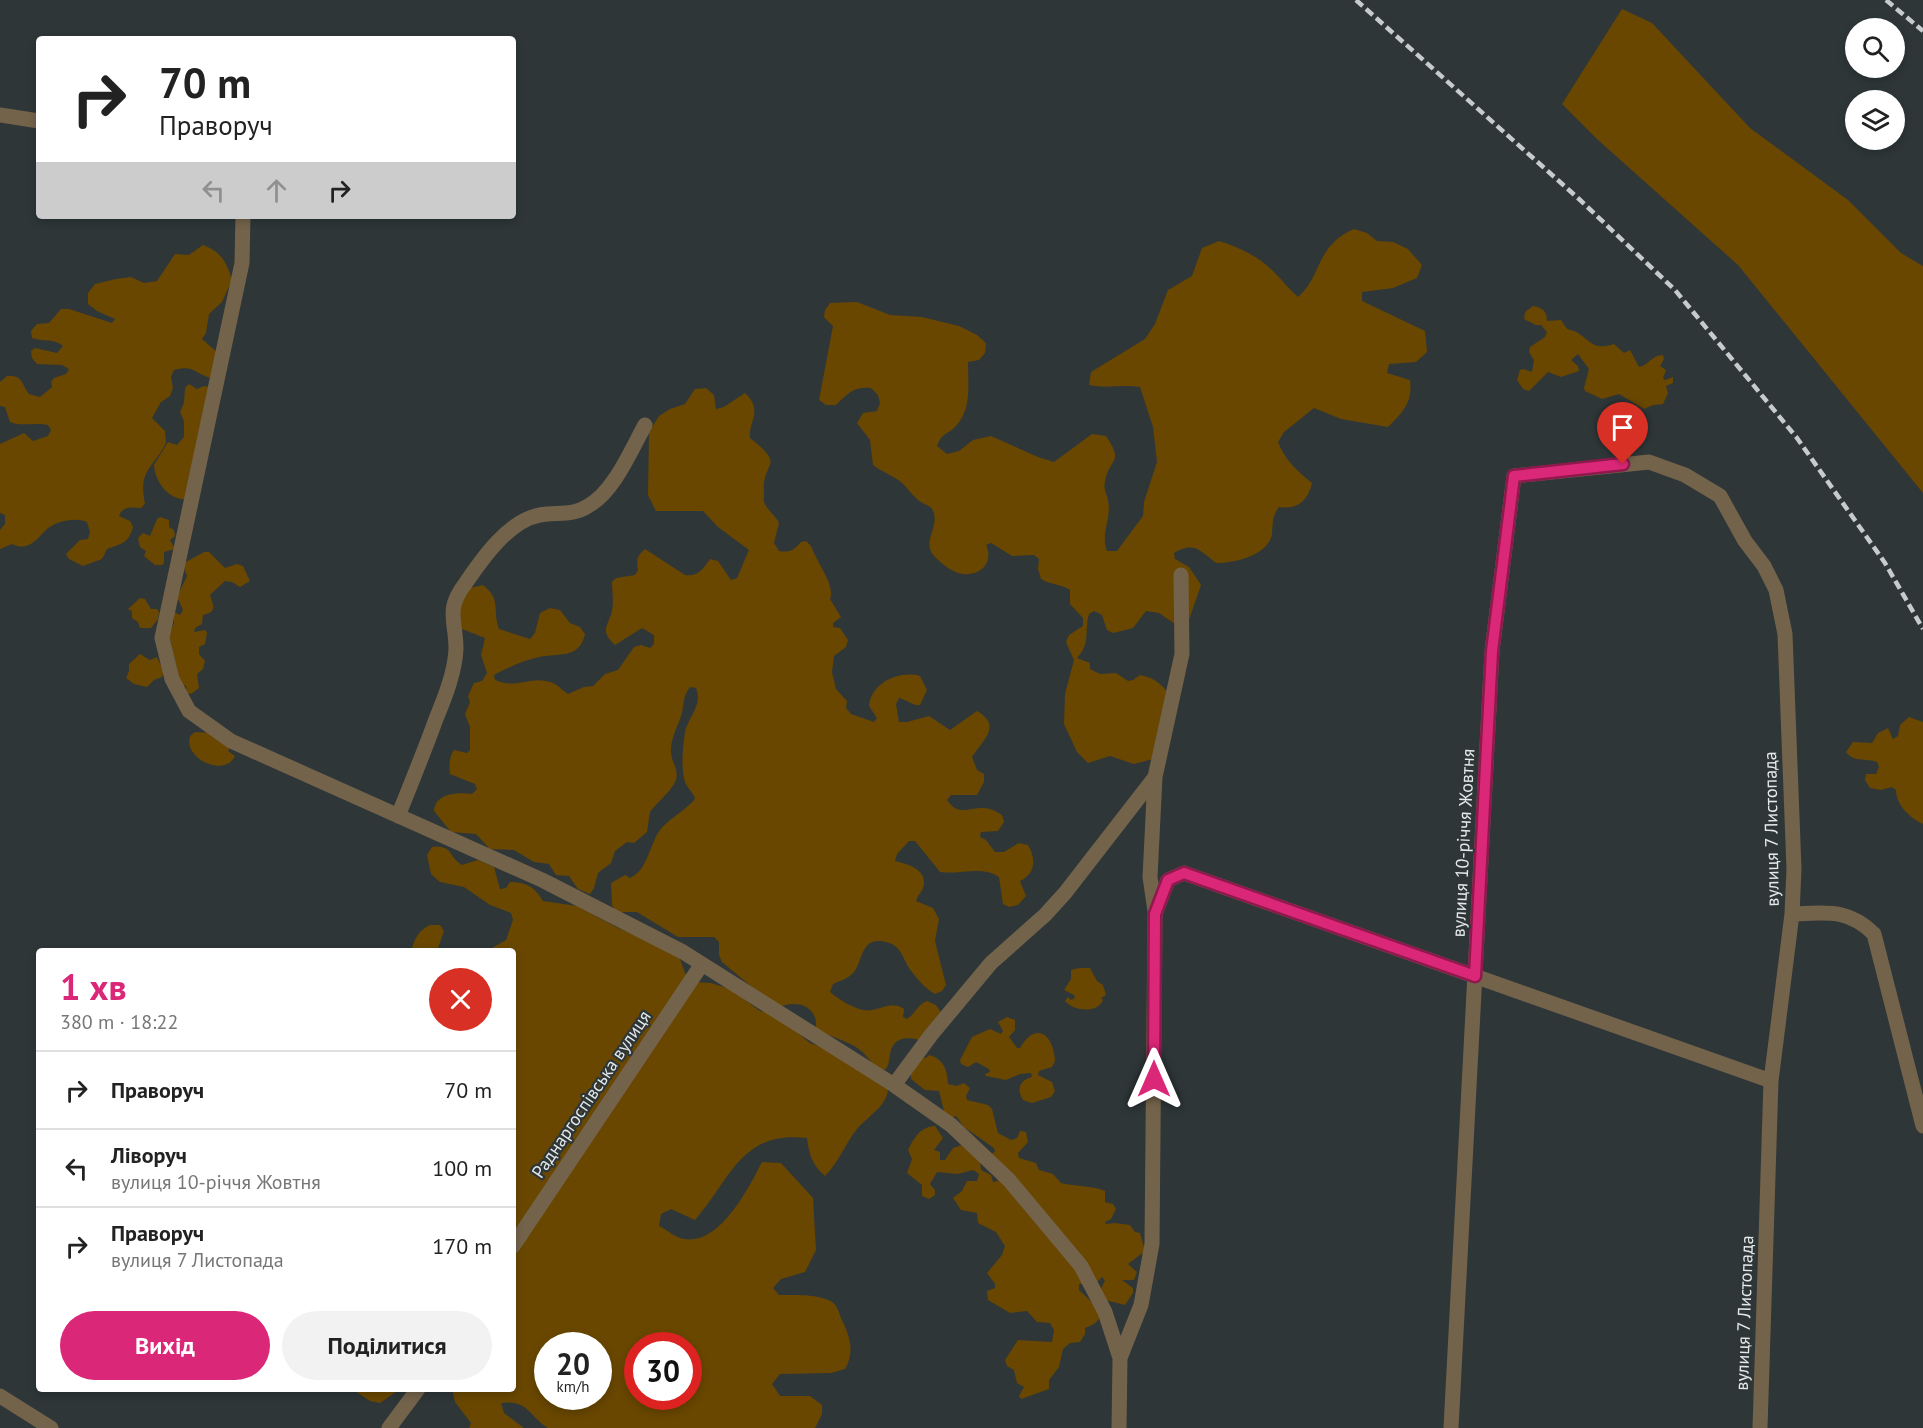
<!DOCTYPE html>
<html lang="uk">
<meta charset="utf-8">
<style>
body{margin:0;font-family:"PT Sans",sans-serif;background:#f2f2f2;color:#222;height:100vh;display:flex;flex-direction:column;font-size:22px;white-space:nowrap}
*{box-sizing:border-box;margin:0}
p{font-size:20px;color:#767676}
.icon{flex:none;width:33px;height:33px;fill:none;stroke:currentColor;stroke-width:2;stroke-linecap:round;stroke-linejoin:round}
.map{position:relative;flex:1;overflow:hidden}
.panel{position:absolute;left:36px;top:948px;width:480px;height:444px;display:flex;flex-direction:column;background:#fff;border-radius:6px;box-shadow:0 3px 9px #0003}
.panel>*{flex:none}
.hud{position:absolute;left:36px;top:36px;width:480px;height:183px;border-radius:6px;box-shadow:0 3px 9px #0003;background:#fff;color:#222;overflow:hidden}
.controls{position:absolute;left:1845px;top:18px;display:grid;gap:12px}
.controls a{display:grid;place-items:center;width:60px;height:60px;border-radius:50%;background:#fff;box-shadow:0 3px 9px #0003;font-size:30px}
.speed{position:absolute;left:534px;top:1332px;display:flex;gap:12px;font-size:30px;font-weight:700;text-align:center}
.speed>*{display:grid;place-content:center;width:78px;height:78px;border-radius:50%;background:#fff;box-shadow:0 3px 9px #0003;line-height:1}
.speed small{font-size:15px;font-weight:400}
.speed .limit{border:9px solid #d22;background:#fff;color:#111}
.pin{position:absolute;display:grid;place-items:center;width:51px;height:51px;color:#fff;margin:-62px -26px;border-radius:50% 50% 50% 0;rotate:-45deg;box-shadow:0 0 6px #0007}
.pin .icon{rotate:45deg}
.me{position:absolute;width:66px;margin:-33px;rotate:0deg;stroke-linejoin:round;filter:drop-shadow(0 0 4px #0008)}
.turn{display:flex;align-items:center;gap:21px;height:126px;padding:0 24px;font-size:27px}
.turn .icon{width:78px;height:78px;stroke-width:2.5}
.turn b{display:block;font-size:42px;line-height:51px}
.lanes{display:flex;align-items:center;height:57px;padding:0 24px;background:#0003;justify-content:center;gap:30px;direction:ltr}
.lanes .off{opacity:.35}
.round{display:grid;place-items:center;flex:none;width:63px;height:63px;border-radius:32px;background:#f2f2f2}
.headline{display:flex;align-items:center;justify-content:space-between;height:102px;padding:0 24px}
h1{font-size:36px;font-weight:600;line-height:45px;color:#db2777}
.cta{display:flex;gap:12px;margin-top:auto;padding:12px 24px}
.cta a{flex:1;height:69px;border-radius:36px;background:#db2777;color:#fff;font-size:24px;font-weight:600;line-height:69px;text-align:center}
.cta a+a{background:#f2f2f2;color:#222}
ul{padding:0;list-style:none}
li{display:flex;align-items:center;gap:18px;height:78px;padding:0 24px;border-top:2px solid #e0e0e0}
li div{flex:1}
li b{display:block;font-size:22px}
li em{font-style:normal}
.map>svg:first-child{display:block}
.green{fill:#694700;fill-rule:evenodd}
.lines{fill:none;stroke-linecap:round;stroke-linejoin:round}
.minor{stroke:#74634b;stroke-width:15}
.rail{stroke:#c6cbcc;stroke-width:4.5;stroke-dasharray:9 4.5;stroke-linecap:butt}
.route-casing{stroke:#8e194d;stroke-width:15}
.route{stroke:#db2777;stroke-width:10}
.labels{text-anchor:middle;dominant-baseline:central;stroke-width:4.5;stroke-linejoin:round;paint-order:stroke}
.street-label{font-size:18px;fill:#e5e9ea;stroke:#2e3638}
</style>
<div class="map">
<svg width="1923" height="1428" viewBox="0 0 1923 1428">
<rect width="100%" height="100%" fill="#2e3638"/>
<path class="green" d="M 1622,9 L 1652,23 L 1750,128 L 1848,200 L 1901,253 L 1923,266 L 1923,493 L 1738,265 L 1598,140 L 1562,104 Z
M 1354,229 L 1367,233 L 1377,241 L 1393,242 L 1408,249 L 1422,265 L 1417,278 L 1393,288 L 1362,292 L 1362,301 L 1425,331 L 1427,352 L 1416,362 L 1389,364 L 1387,373 L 1410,380 C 1413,402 1403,412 1388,427 L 1341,419 L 1314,408 L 1284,432 L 1278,442 C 1285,460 1297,471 1312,483 C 1308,501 1297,510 1279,507 C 1272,516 1273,523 1272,534 C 1268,556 1234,563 1216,563 C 1200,551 1195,541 1174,553 L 1175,559 L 1189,567 L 1201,585 L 1189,620 L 1175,624 L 1159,613 L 1146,611 L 1133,628 L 1113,633 L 1107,630 L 1102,615 L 1094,611 L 1089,614 C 1084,632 1091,643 1077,658 L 1090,663 L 1090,669 L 1100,674 L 1116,673 L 1128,681 L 1133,680 L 1140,675 C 1157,678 1164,687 1174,700 L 1153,759 L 1134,764 L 1110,756 L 1088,763 L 1077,752 L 1064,724 L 1065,694 L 1074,660 L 1066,642 L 1069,635 L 1083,626 L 1083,618 L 1070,604 L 1070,590 C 1061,584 1051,585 1041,579 L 1038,569 L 1039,559 L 1034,555 L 1012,556 L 991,543 L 986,545 C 994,562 981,576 963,574 C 953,573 942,564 935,557 C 921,542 938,530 934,514 C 932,505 927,506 921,502 C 913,497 908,488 901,482 C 892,475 882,472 873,465 L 870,440 L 857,423 L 863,413 L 877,411 L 880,403 L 878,395 L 871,388 C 854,386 848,393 836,405 L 826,405 L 819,400 L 833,326 L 824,317 L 825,310 L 830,303 L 857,302 L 890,315 L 922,317 L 959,326 L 977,335 L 986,343 L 985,353 L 979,360 L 968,362 C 968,384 972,409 956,426 C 948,435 942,432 937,446 L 947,454 L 959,451 L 973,440 L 991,436 L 1038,457 L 1054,462 L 1092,434 L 1106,436 C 1125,464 1109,457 1105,482 C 1103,489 1107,494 1108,500 C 1112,520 1100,533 1107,551 L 1117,551 L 1143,516 L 1144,502 L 1157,462 L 1153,427 L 1140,387 C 1122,384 1106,389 1089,385 L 1091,372 L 1145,339 L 1155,324 L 1168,290 L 1192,276 L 1202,248 L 1219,241 C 1240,247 1259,257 1274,272 C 1283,281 1289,289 1298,297 C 1323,275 1315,246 1354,229 Z
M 203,245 C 221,251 227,263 232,280 L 222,302 L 209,314 L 206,333 L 202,339 L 218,353 L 210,378 C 193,372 193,365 174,370 L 171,377 L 173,388 L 170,396 L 161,402 L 152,418 L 165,431 L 166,443 C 153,469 138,469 145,504 L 141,508 C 131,507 123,506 119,516 L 130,521 L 133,527 C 129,543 121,544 107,549 L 102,559 L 83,566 L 69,559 L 66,554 L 80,540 L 88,539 L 90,532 L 87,522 C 76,517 56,521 47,529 C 36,540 28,552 12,544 L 0,549 L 0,530 L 5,524 L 5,515 L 0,513 L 0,444 L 24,433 L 33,441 L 48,436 L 51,430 L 48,425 C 35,422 23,427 10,422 L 5,407 L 0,406 L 0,382 L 7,376 C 23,375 21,383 29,394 L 40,397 L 52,387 L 51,382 L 54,378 L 66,374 L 69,369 L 62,365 L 37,364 L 32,358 L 31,351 L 35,348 L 57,353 L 63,346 C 54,338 43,342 32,338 L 31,331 L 37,324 L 49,323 L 61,309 L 69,309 L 112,323 L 115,319 L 97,311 L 88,304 L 88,293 L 95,284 L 116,279 L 131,277 L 144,283 L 157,281 L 175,254 L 189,255 Z
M 1533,306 C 1543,308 1547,311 1547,321 L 1561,320 L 1567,329 C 1589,333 1588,353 1614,344 L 1624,353 L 1630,350 L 1639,367 C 1649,365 1652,355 1663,355 L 1664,359 L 1660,366 L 1666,370 L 1663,378 L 1665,380 L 1673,377 L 1673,383 L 1666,386 L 1668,393 L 1663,404 L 1653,405 L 1644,409 L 1619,394 L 1602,399 L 1585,391 L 1584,388 L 1589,369 L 1578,354 L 1571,360 L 1578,366 L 1579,371 L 1561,377 L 1548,372 L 1529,391 L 1523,389 L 1517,380 L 1520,370 L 1523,369 L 1532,372 L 1534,360 L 1529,352 L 1530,347 L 1545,337 L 1547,332 L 1541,325 L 1536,325 L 1524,319 L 1525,312 Z
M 189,384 L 197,389 L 204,386 L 210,387 L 188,481 L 187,499 C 169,501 155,482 154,465 L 168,442 L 177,445 L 184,437 L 184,421 L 180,412 L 184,403 L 185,388 Z
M 706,388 L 714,395 L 716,409 L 724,407 L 745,393 C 764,411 748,421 750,438 C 788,468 761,459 764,494 C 764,498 763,501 765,504 C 768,511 776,516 779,523 L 774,543 L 779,551 C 790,553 794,550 801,542 L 806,541 L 811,546 C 816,561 836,586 830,599 L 841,617 L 833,623 L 833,627 L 840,628 L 848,640 L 846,647 L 834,656 L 832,672 L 836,689 L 847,701 L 846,708 L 851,714 L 874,722 L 877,718 L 869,706 C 871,683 899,670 920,676 L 927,690 L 920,705 C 913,706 907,700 899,698 L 896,704 L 899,722 L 907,722 L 929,716 L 950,730 L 977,711 C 1003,726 982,741 972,757 L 977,770 L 984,774 L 984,782 L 977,795 L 951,795 L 947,800 C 958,816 967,808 983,808 C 990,808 996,811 1002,815 L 1004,822 L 998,831 L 981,832 L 980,837 L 986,840 L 995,852 L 1004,852 L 1019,843 L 1028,845 C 1036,858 1036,874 1020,881 L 1026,896 L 1018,905 L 1009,907 L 1003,904 L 999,877 C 982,865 960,875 940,872 L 915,841 L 909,841 L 897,854 L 895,861 C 908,864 929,870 923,888 C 921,893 918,895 916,901 L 933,908 L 939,919 L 935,941 L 946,985 L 942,991 L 935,994 C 926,989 918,980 912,972 C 901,959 904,944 881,941 C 860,939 863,962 853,973 C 848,979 839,981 833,984 L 830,992 C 838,999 853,1008 863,1010 C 879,1013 890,999 904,1009 L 903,1017 L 907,1019 C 915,1014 917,1005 927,1001 L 936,1005 L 942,1014 L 930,1043 C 918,1039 897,1032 891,1050 C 889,1057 890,1062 886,1069 L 882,1070 C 872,1064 868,1057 860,1050 C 849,1041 829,1037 816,1028 C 818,1007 799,1000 782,1006 L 764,997 L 722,962 L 719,955 L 719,942 L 714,937 L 678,937 L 637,912 L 616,912 L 612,905 L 611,883 L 625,875 L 630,878 C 648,870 649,845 660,830 C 668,819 692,806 695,798 C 692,791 685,786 684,778 C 681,763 683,747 685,732 C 689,715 703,706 696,688 L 690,687 C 683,696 684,703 682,713 C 678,727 670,738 671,753 C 672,763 679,769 676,780 C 671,792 657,802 650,812 L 647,832 L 634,843 L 627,842 L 615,851 L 611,863 L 598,873 L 594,888 L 590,894 L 578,889 L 569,876 L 556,875 L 549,864 L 534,862 L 514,850 L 490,849 L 476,834 L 451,832 L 434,811 C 435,793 458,792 472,794 L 477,789 L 475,784 L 450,774 C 449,764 449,758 454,750 L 467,753 L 470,750 L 470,727 L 465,714 L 470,702 L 468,696 L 474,683 L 482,681 L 487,673 L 481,655 L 485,638 L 462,629 L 456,611 L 470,588 L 483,585 C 502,600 492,610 499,629 L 530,639 L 535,633 L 540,613 L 550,608 L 560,610 L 570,623 L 580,627 L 585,634 C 580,659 559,653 539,657 C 524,660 507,668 494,675 L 495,680 C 517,690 532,674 553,683 C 558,685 563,691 568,694 L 584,687 L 593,686 L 605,674 L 618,670 L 634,647 L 641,645 L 650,648 L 654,644 L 654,635 L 642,628 L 615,645 C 599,630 608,627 612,611 C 614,602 612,591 612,582 L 616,578 L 635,575 L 638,570 C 636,560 637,556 645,549 L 685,575 C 698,577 703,569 710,559 L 718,561 L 731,580 L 737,578 L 749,550 L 718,527 L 703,511 L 656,511 L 648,495 L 649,432 L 659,416 L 670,409 L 685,404 L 695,389 Z
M 160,517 L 169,520 L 169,527 L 174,530 L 175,536 L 170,540 L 175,549 L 164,552 L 164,563 L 162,565 L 155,565 L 144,556 L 146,551 L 140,547 L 138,538 L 143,533 L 150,536 L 157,519 Z
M 204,552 L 209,552 L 225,568 L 237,564 L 243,566 L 250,581 L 240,587 L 232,582 L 225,581 L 210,595 C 213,605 218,612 203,615 L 202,624 L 195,628 L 194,632 L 205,630 L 207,633 L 205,644 L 199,647 L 199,654 L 205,661 L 203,669 L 197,674 L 199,688 L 191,694 L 187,693 L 186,686 L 181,685 L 169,635 L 174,623 L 174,612 L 180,615 L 183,610 L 177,597 L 187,576 L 183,566 L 184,563 Z
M 140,598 L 145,599 L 151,609 L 157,609 L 159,612 L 158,619 L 151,628 L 140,628 L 138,622 L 132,618 L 132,611 L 128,609 Z
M 140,654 L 150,660 L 157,657 L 160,664 L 165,667 L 162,677 L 154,680 L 147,687 L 134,684 L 126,678 L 129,671 L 129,664 Z
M 1909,717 L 1923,722 L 1923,824 C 1910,818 1896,805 1896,790 L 1892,787 L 1881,790 L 1870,788 L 1865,780 L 1866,774 L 1876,774 L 1879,767 L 1877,762 C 1866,758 1855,763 1846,752 L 1853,742 L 1872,743 L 1878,733 L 1888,728 L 1893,739 L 1898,736 L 1900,725 Z
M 195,732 L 211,733 L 230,748 L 228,751 L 235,756 C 225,778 183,759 190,736 Z
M 432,847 C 454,845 448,857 462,865 L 478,860 L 494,867 L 500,889 L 506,888 L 510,882 C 526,882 535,887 543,901 L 577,906 L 618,928 L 670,949 L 680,959 L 685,973 L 694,982 L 711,983 L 730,989 L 760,1011 L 776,1015 L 810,1043 L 827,1049 L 888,1089 C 887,1106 868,1116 857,1129 C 845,1144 839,1162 825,1176 C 812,1165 809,1154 807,1138 C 741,1130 731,1179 695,1220 L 671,1209 L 661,1214 L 659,1226 C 667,1230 676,1238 684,1239 C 720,1245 748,1189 762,1162 L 781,1163 L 813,1198 L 816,1250 L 805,1272 L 781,1279 L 773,1288 L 779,1295 C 794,1295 812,1294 826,1299 C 838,1303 838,1311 842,1320 C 850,1337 855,1352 845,1369 L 831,1373 L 780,1374 L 772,1384 L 780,1396 L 810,1396 L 822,1405 L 822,1414 L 815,1428 L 548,1428 C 529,1416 528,1399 501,1403 L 504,1413 L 524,1428 L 469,1428 L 471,1423 L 455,1402 L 452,1389 L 513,1389 L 513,951 L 481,951 L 492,948 L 506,940 L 513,920 L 511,913 L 490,905 L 464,887 L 440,882 L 431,874 L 427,855 ZM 548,1346 L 598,1346 L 598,1396 L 548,1396 ZM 638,1346 L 688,1346 L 688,1396 L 638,1396 Z
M 430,925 L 440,925 L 444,931 L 438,948 L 440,951 L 411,951 C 415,938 418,931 430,925 Z
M 1079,968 L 1090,968 L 1097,981 L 1103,985 L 1106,995 L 1101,998 L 1103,1000 C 1098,1014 1073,1011 1065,1001 L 1068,997 L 1071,1000 L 1075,998 L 1074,995 L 1064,990 L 1071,979 L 1071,970 Z
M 1007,1017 L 1015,1020 L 1015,1030 L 1009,1037 L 1017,1048 L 1020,1048 C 1036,1020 1054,1035 1055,1061 L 1052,1067 L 1039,1071 L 1038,1075 L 1052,1082 L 1055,1091 L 1051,1097 L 1032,1103 L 1023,1100 C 1016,1089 1020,1080 1032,1077 L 1031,1073 L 1020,1074 L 1006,1080 L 986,1076 L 985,1074 L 990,1072 L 989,1069 L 976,1062 L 968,1067 L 961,1064 L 960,1060 L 972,1037 L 990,1029 L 1001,1034 L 1003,1031 L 998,1022 Z
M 929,1055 C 943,1058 948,1071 948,1084 L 957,1086 L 964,1083 L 970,1088 L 966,1096 L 967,1100 L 988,1105 L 992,1109 L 998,1133 L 1011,1140 L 1017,1138 L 1020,1131 L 1026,1132 L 1028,1142 L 1018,1153 L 1019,1158 L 1036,1163 L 1039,1170 L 1053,1174 L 1061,1183 C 1077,1187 1091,1185 1105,1191 L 1105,1202 L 1113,1204 L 1116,1209 L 1111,1219 L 1105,1222 L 1106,1224 L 1115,1223 L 1130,1225 L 1135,1232 L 1140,1233 L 1145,1251 L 1128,1264 L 1137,1272 L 1134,1280 L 1122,1280 L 1133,1288 L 1133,1293 L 1125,1305 L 1105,1300 L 1101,1289 L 1105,1280 L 1102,1277 L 1096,1283 L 1079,1284 L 1079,1290 C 1091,1302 1115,1318 1085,1328 L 1085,1334 L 1080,1342 L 1070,1343 L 1063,1349 L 1059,1367 L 1049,1380 L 1049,1389 L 1021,1399 L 1019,1396 L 1024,1387 L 1017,1383 L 1014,1370 L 1007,1366 L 1005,1360 L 1018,1340 L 1052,1342 L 1054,1330 L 1050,1323 L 1037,1322 L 1027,1311 L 1010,1313 L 988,1300 L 987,1291 L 995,1288 L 995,1284 L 987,1273 L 1002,1255 L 1005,1246 L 996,1232 L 978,1223 L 977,1213 L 961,1210 L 953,1198 L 962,1191 L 967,1181 L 977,1181 L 979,1174 L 973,1170 L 958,1174 L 937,1172 L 930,1184 L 935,1190 L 935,1195 L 929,1199 L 922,1196 L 922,1185 L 907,1173 L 912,1159 L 908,1150 C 914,1138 920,1127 935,1126 L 943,1138 L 934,1150 L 940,1152 L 940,1160 L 945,1160 L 953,1148 L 962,1145 L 980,1160 L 981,1170 L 991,1175 L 993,1182 L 998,1181 L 1000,1178 L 990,1154 L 995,1152 L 994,1148 L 964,1127 L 956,1116 L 951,1118 L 945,1115 L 939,1091 L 925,1090 L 911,1079 L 911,1074 L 923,1057 L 926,1058 Z
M 352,1389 L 400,1389 L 380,1403 L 370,1401 Z"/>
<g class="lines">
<path class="minor" d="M 0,115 L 39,121
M 243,216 L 242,263 L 162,638 L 172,679 L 189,711 L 231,741 L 542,880 L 683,952 L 894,1085 L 951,1125 L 1009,1180 L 1081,1266 L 1105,1312 L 1120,1358 L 1119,1428
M 398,816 C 411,784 424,752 436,719 C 445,697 455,672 456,649 C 456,620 445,610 465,584 C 482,559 509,520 540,515 C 557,512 573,516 588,506 C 614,492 631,450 645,425
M 1155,911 L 1150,877 L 1155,777
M 1792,914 C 1826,913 1848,908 1874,934 L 1923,1126
M 894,1085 L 931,1035 L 991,963 L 1045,915 L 1065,893 L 1155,777 L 1182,654 L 1181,575
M 513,1246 L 702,964
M 1120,1358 L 1141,1305 L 1152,1244 L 1155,914 L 1168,880 L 1184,873 L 1771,1081
M 0,1396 L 51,1428
M 389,1428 L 418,1389
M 1451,1428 L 1492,651 L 1514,476 L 1649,462 L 1685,475 L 1720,496 L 1745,541 L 1764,566 L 1776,590 L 1785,634 L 1794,869 L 1792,914 L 1771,1081 L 1760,1428"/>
<path class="rail" d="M 1356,0 L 1579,199 L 1675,290 L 1797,438 L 1885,563 L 1923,629
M 1886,0 L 1923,31"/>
</g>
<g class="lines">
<g class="route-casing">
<path id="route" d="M 1154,1079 L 1155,914 L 1168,880 L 1184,873 L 1475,976 L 1492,651 L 1514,476 L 1623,464"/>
</g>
<use href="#route" class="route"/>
</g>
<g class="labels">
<g class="street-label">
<text transform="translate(1771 829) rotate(-91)">вулиця 7 Листопада</text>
<text transform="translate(1463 843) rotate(-87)">вулиця 10-річчя Жовтня</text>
<text transform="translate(591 1094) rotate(-56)">Раднаргоспівська вулиця</text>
<text transform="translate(1744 1313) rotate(-88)">вулиця 7 Листопада</text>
</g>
</g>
</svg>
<div class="controls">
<a><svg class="icon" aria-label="search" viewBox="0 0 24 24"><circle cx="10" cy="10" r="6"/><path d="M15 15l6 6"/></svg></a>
<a><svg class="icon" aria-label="layers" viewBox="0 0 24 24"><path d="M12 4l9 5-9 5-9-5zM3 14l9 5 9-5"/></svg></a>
</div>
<div class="speed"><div>20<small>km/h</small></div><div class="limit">30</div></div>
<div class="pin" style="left:1623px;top:464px;background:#d93025"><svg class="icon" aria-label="arrive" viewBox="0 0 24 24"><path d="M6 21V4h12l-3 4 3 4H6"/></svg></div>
<svg class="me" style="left:1154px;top:1079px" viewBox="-20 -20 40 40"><path d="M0-17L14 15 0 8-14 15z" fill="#db2777" stroke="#fff" stroke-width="4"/></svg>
<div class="hud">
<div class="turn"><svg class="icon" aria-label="right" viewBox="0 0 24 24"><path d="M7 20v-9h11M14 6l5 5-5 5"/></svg><div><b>70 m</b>Праворуч</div></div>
<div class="lanes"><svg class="icon off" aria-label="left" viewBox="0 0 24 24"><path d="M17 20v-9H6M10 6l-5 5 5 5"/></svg><svg class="icon off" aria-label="ahead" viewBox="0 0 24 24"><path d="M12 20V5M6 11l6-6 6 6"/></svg><svg class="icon" aria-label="right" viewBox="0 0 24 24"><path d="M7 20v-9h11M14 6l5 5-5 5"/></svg></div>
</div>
<section class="panel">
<div class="headline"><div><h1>1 хв</h1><p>380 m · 18:22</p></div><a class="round" style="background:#d93025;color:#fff"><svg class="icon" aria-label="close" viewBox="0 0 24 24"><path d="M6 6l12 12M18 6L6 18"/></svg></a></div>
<ul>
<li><svg class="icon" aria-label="right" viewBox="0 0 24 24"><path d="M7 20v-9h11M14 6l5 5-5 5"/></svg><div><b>Праворуч</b></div><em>70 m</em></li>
<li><svg class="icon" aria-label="left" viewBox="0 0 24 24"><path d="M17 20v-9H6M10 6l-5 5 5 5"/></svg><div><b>Ліворуч</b><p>вулиця 10-річчя Жовтня</p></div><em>100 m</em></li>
<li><svg class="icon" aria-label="right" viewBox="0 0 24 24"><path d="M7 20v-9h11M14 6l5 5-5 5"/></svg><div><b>Праворуч</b><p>вулиця 7 Листопада</p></div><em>170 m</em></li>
</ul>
<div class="cta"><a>Вихід</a><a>Поділитися</a></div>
</section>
</div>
